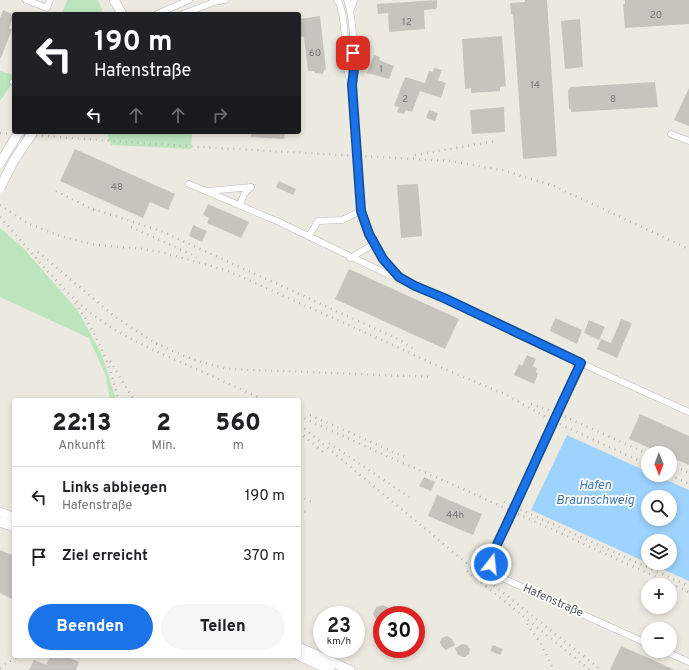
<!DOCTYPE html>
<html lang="de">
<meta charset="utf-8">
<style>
body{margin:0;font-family:Overpass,sans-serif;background:#f6f6f6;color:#202124;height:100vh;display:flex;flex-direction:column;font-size:15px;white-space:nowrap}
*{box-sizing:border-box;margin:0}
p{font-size:13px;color:#757577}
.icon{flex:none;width:22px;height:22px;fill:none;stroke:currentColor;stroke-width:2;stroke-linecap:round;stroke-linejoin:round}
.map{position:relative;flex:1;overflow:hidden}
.sheet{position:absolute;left:12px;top:398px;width:289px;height:260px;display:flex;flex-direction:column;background:#fff;border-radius:4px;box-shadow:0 2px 6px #0003}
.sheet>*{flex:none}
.guide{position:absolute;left:12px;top:12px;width:289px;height:122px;border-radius:4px;box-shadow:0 2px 6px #0003;background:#202124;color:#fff;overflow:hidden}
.needle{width:26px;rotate:179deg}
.controls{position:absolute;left:641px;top:446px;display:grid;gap:8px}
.controls a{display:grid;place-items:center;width:36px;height:36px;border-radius:50%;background:#fff;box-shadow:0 2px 6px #0003;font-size:20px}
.speed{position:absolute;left:313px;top:606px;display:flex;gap:8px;font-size:20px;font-weight:700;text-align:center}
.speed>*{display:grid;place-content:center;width:52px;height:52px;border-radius:50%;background:#fff;box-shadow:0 2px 6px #0003;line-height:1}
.speed small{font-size:10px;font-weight:400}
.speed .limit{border:6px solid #d22;background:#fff;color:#111}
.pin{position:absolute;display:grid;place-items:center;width:34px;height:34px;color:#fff;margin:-17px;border-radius:8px;box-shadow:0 2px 6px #0006}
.me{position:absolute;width:44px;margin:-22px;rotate:16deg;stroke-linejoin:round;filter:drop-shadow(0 0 3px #0008)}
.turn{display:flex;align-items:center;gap:14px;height:84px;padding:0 16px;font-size:18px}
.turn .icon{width:52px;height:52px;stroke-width:2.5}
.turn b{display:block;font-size:28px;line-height:34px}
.lanes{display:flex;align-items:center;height:38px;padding:0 16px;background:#0003;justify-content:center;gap:20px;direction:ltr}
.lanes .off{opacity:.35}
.eta{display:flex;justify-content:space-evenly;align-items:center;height:68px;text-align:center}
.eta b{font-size:24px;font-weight:800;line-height:28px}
.button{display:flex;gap:8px;margin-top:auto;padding:8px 16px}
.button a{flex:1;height:46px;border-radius:24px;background:#1a73e8;color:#fff;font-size:16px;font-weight:800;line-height:46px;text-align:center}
.button a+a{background:#f6f6f6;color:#202124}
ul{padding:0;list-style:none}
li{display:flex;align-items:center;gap:12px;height:60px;padding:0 16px;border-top:1px solid #e0e0e0}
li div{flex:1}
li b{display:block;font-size:15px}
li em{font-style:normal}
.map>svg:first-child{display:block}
.green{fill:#bce5bd}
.water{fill:#9ed2ff;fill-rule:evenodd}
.building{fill:#c7c4be}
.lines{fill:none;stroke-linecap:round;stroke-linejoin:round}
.street-casing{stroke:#b6b8bd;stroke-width:7}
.secondary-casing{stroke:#b6bac0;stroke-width:10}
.street{stroke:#fff;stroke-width:6}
.secondary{stroke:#fff;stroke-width:9}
.rail{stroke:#b2b3b3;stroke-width:2.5;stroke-dasharray:1 5;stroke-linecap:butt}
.secondary-bridge-casing{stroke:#b6bac0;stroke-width:10;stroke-linecap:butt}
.secondary-bridge{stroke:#fff;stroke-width:9}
.route-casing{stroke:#114b97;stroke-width:10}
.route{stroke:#1a73e8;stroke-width:7}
.labels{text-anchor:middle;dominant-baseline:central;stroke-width:3.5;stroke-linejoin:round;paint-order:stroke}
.number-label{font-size:10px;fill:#747779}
.street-label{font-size:12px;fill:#595d62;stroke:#fff}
.water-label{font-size:13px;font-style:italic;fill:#3e78ba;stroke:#fff}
</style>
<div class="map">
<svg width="689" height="670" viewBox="0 0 689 670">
<rect width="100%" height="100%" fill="#eceae0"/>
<path class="green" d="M 67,0 L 98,0 L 102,10 L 102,14 L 62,14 Z
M 0,71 L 14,75 L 13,82 L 0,101 Z
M 107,132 L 192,132 L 191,149 L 111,145 Z
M 0,228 L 24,249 L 78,311 L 101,353 L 107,370 L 116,400 L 110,400 L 106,376 L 89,338 L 0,297 Z"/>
<path class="water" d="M 567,435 L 648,472 L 648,475 L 655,475 L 689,490 L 689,581 L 649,563 L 670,563 L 670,541 L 648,541 L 648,563 L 531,510 ZM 648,497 L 670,497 L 670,519 L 648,519 Z"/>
<path class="building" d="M 437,0 L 437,7 L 436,9 L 424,10 L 425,29 L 389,32 L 388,13 L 378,14 L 377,4 Z
M 525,0 L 547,0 L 557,156 L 523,159 L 513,14 L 511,14 L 510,3 L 525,2 Z
M 625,0 L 689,0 L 689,24 L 625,28 L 623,4 L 625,4 Z
M 3,10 L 14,15 L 9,28 L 12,29 L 1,58 L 0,58 L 0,18 Z
M 320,16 L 326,69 L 324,70 L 323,74 L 315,73 L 314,71 L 308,71 L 304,37 L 299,37 L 299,19 Z
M 580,19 L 583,67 L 565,69 L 561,21 Z
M 502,36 L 506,86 L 500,87 L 500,91 L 471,93 L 471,88 L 465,89 L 462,39 Z
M 374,55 L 380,57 L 379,60 L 394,66 L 389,79 L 367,73 Z
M 434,68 L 442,70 L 438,80 L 446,83 L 441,98 L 420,91 L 412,112 L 406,110 L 404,114 L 397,112 L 399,107 L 394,106 L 405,77 L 425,83 L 429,71 L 433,72 Z
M 655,82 L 658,107 L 571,112 L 571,109 L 569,109 L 568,91 L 571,87 Z
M 689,88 L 689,126 L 674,120 Z
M 504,107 L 505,132 L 472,134 L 470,110 Z
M 429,110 L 438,113 L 435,121 L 426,118 Z
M 251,132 L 285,132 L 284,139 L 251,137 Z
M 75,149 L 175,194 L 168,210 L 150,202 L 143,218 L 60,181 Z
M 279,181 L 296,189 L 293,195 L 276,187 Z
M 418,184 L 422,236 L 401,238 L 397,185 Z
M 208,204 L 249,222 L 241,238 L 207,223 L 209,218 L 203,215 Z
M 193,225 L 207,231 L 202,242 L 189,236 Z
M 349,269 L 459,319 L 445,349 L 335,299 Z
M 555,318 L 582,330 L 577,344 L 550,331 Z
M 621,319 L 632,323 L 617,358 L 597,349 L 601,339 L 611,343 Z
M 589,320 L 605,327 L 599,340 L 584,333 Z
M 527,355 L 536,359 L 533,366 L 537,368 L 536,372 L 538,373 L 534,384 L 514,375 L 519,364 L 522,366 Z
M 640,414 L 689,436 L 689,465 L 670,457 L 670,453 L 661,453 L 629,439 Z
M 424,477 L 435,482 L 431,491 L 419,486 Z
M 437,495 L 482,514 L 473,535 L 428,516 Z
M 0,550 L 14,556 L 14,600 L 0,593 Z
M 383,605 L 389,608 L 393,615 L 382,615 L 382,625 L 376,620 L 373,614 L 376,607 Z
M 416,613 L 425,630 L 422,636 L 416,640 Z
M 447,636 L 452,639 L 455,645 L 446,650 L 442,647 L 440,642 L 442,638 Z
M 462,644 L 467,645 L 470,649 L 469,654 L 465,657 L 463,657 L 458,655 L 455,648 Z
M 493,645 L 503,649 L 500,655 L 490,651 Z
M 621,646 L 675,670 L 610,670 Z
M 50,656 L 66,656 L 79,662 L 76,670 L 29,670 L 34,660 L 46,665 Z"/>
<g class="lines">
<g class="street-casing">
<path id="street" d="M 26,0 L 47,8 L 50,0
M 337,0 C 346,10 345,55 347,69 C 348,74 350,80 352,85 L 361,211 L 364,223 L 374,244 L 383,259 L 399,277 L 415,286 L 444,298 L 556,352 L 689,412
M 347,0 C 354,19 355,61 352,81
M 351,10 L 354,0
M 157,14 L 189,0
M 183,14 L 214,2 L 225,0
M 13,82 L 14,83
M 671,134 L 689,141
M 189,184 L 279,222 L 385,273 L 399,277
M 208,191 L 251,187
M 240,205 L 244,194 L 251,187
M 309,236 L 318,221 L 342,220 L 361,211
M 350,258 L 374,244
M 581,363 C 550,427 522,493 491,557 C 491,566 494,571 500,577 L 648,644
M 664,651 L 689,662"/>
</g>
<g class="secondary-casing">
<path id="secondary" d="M 114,0 L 122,14
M 0,512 L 14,518
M 0,522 L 14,527
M 299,647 L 350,670
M 299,656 L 330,670"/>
</g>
<use href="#street" class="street"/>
<use href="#secondary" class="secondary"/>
<path class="rail" d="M 0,133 L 199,147 L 450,161 L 502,170 L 554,186 L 689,249
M 415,155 L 495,141
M 56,191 L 98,212
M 0,205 L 27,223 L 60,236 L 96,245 L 143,249 L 164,253 L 226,270 L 393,345 L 444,369 L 505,394 L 553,421 L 648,465
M 93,209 L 161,231 L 400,340 L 415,350
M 0,217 C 27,246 51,278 80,304 C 113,334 156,351 196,369 C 219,379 242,390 265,400
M 131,227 L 197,257
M 38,252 L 114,316 L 160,346
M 75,303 C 96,332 111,365 118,400
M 156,343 C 180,355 203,364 230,369 L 433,377
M 110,361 L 134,400
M 531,404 L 557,413 L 648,454
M 310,415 L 405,457
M 299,416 L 389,457 L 463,489 L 689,592
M 299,426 L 305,429 L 482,576 L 601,670
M 299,432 L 327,455
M 329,443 L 412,499
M 670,464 L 689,473
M 670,475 L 689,484
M 299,496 L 314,503
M 504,502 L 689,586
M 299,509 L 309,513
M 467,571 L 590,670
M 527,624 L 540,642 L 554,670
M 0,668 L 19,656"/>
<g class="secondary-bridge-casing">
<path id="secondary-bridge" d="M 0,163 L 19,132
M 0,188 L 13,162 L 33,132"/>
</g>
<use href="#secondary-bridge" class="secondary-bridge"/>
</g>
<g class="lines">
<g class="route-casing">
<path id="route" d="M 353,53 L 354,68 L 352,85 L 361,211 L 369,234 L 383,259 L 399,277 L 415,286 L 444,298 L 581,363 C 550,427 522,493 491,557 L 491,564"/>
</g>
<use href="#route" class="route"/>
</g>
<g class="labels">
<g class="number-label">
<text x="656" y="15">20</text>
<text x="407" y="22">12</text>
<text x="315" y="53">60</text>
<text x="381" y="69">1</text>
<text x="535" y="85">14</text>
<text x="405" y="99">2</text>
<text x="613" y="99">8</text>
<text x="117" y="187">48</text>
<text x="455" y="515">44h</text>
</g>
<g class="street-label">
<text transform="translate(553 601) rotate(24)">Hafenstraße</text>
</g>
<g class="water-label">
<text x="595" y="486">Hafen<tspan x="595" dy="15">Braunschweig</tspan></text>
</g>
</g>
</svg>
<div class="controls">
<a><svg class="needle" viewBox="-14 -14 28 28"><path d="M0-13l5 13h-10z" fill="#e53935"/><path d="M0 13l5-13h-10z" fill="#757577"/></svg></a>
<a><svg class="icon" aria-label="search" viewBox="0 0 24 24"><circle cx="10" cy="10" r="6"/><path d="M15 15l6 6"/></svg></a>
<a><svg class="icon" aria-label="layers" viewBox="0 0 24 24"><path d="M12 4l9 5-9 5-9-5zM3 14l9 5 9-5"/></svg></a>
<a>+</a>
<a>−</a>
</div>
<div class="speed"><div>23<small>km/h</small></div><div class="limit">30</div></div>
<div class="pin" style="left:353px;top:53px;background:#d93025"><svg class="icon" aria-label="arrive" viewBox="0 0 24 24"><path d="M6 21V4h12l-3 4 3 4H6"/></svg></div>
<svg class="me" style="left:491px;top:564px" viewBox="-20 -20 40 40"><circle r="17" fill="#1a73e8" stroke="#fff" stroke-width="3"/><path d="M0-11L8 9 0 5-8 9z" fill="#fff"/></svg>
<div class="guide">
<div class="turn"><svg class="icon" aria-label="left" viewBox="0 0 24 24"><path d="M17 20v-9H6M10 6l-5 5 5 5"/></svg><div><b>190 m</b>Hafenstraße</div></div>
<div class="lanes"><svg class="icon" aria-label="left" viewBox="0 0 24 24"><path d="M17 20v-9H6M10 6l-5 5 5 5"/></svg><svg class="icon off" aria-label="ahead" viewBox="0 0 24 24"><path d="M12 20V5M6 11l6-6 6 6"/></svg><svg class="icon off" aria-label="ahead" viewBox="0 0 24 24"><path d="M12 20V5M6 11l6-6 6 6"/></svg><svg class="icon off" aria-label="right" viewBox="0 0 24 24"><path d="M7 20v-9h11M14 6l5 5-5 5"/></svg></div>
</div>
<section class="sheet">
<div class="eta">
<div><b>22:13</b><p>Ankunft</p></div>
<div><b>2</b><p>Min.</p></div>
<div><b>560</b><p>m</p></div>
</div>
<ul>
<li><svg class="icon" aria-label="left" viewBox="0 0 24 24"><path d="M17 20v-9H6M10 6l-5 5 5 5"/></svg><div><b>Links abbiegen</b><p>Hafenstraße</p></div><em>190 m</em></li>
<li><svg class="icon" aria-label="arrive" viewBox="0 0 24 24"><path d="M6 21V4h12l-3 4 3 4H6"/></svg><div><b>Ziel erreicht</b></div><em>370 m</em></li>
</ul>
<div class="button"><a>Beenden</a><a>Teilen</a></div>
</section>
</div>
